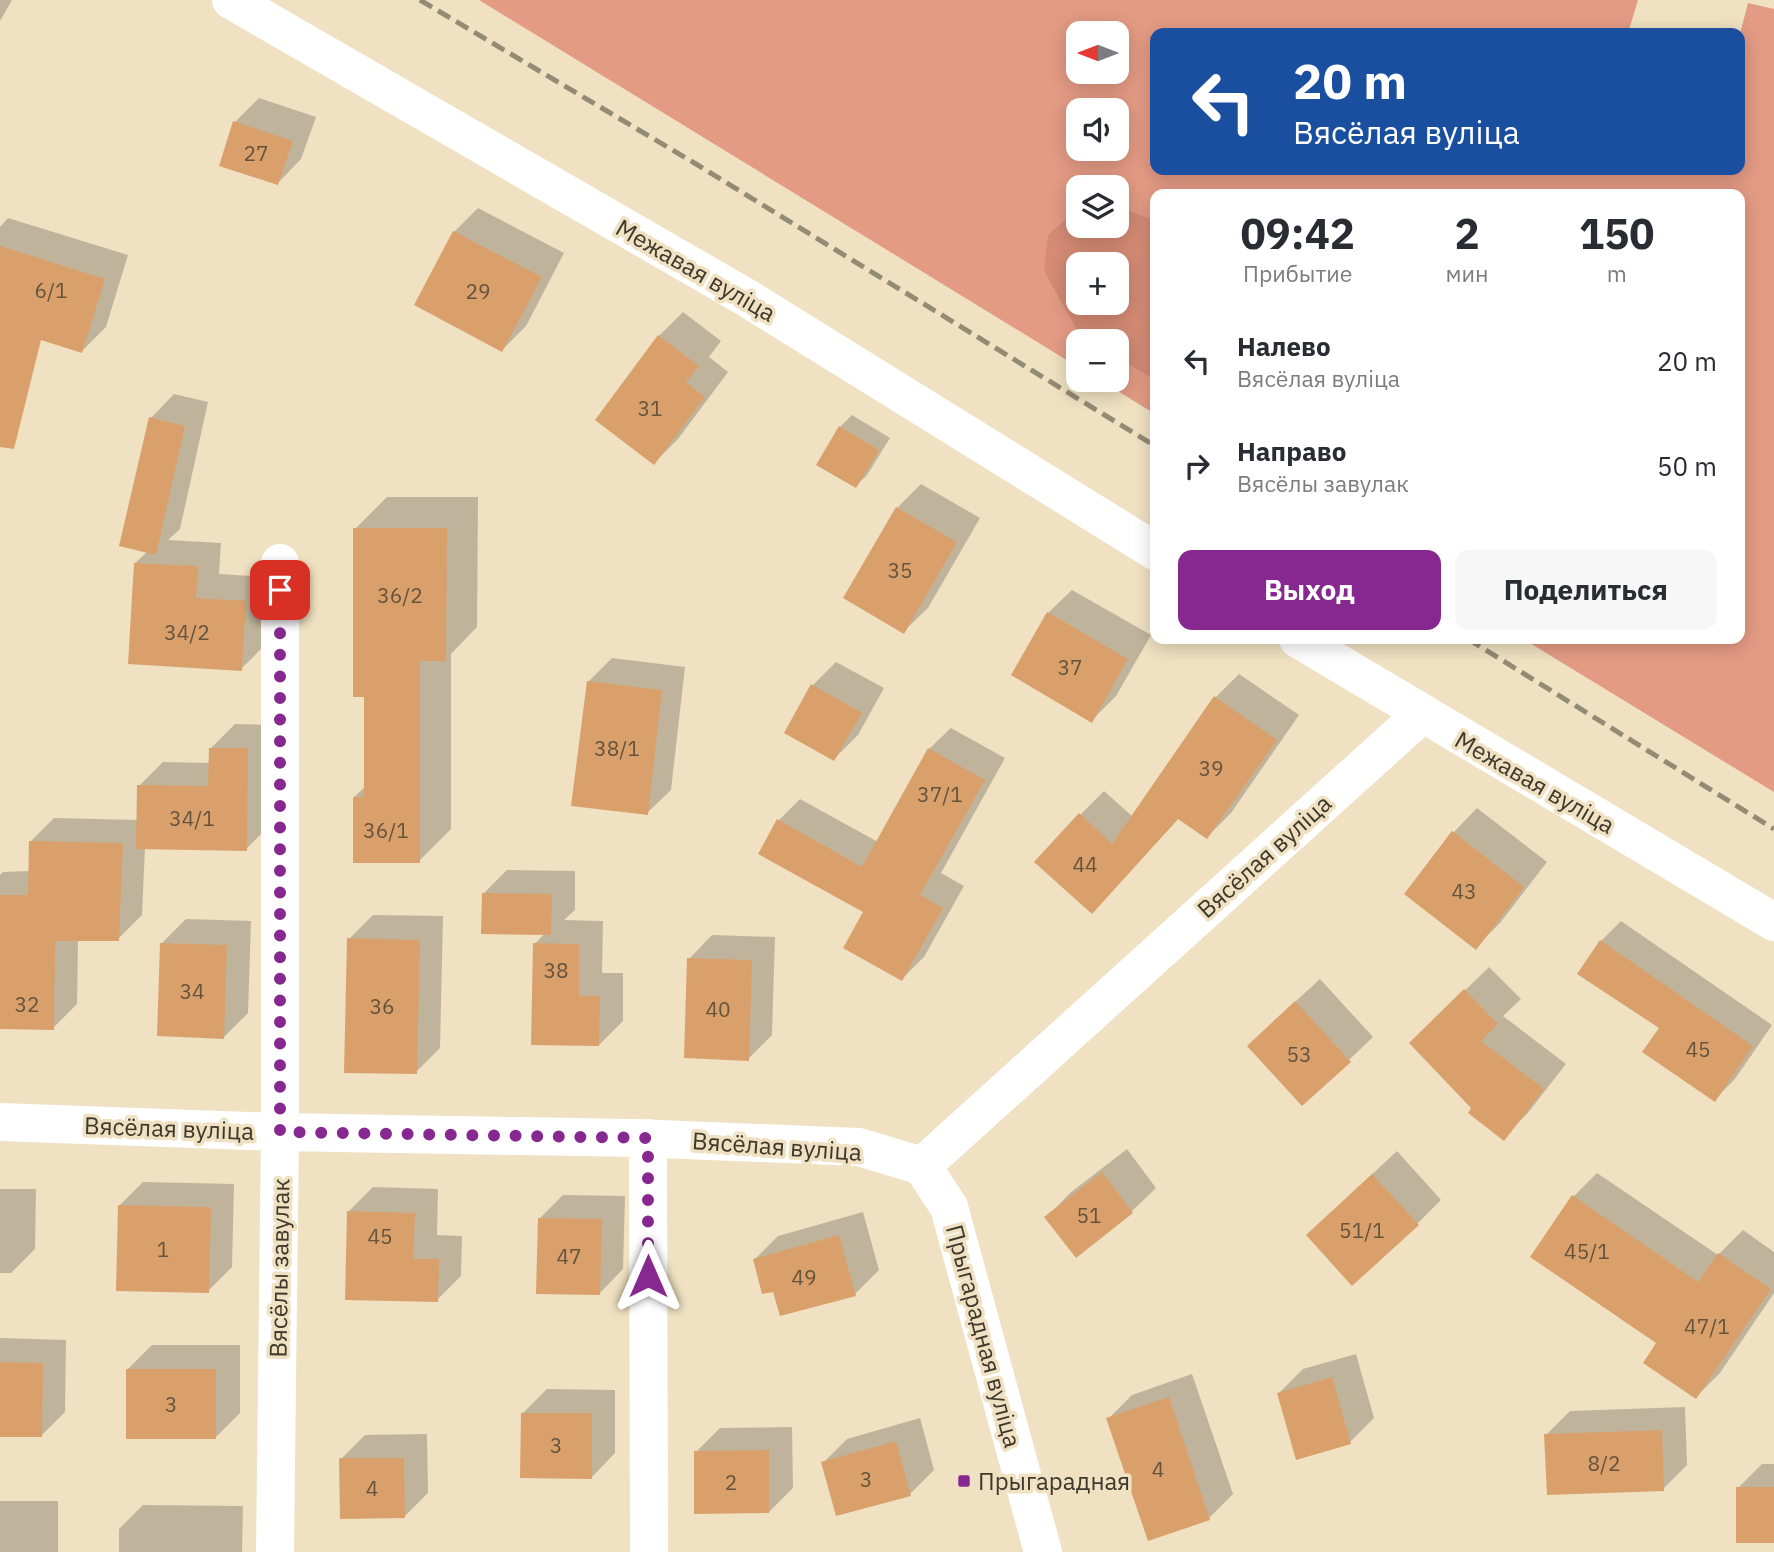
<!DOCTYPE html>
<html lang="ru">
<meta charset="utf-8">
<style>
body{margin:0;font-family:"IBM Plex Sans",sans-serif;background:#f7f7f7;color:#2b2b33;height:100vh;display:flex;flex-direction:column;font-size:26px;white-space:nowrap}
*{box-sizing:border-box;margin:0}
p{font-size:23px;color:#7c7c81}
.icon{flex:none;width:38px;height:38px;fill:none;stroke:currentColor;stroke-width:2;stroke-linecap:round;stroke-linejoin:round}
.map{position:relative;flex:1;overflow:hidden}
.details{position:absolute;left:1150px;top:189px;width:595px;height:455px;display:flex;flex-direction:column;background:#fff;border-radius:14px;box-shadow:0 4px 18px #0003}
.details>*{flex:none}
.hud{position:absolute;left:1150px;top:28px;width:595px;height:147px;border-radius:14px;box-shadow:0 4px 18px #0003;background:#1a4fa0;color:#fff;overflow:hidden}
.needle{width:46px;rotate:270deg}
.fabs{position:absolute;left:1066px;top:21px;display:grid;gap:14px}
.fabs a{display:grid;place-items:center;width:63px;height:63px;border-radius:14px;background:#fff;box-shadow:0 4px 18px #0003;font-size:35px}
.pin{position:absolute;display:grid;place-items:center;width:60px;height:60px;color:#fff;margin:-30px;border-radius:14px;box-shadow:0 4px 10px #0006}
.me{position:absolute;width:77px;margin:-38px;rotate:0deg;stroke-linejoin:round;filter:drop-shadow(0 0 5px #0008)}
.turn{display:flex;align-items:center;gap:24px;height:147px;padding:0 28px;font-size:32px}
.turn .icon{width:91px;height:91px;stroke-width:2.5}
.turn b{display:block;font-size:49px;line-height:60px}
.eta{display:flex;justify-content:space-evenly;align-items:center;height:119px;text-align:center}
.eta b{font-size:42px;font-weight:800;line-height:49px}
.action{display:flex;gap:14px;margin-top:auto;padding:14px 28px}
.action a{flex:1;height:80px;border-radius:14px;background:#872891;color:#fff;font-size:28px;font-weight:800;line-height:80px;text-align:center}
.action a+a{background:#f7f7f7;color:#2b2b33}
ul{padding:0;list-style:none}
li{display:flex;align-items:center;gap:21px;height:105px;padding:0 28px}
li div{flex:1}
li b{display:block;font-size:26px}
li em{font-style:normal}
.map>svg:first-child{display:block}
.green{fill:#e49b84;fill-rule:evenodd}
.forest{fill:#d58b74;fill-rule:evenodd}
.shadow{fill:#0003}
.building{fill:#daa06c}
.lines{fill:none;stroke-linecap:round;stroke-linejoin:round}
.street{stroke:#fff;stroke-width:38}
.secondary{stroke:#fff;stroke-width:38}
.rail{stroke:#948b75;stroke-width:5;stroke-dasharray:14 7;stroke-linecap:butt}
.route{stroke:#872891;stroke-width:12;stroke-dasharray:0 21.6}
.poi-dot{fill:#872891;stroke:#efe1c2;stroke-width:2.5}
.labels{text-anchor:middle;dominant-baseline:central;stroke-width:7;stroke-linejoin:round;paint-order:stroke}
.number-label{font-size:21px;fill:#65533c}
.street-label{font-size:24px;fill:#3e392c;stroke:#efe1c2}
.poi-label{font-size:24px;fill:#3e392c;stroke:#efe1c2;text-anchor:start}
</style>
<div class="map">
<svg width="1774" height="1552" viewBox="0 0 1774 1552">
<rect width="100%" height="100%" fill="#efe1c2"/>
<path class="green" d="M 479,0 L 1638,0 L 1628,33 L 1155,33 L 1155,170 L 1740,170 L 1740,34 L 1748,3 L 1774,9 L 1774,792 L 1523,639 L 1740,639 L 1740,194 L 1155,194 L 1155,414 L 1100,380 L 1116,380 L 1116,341 L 1078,341 L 1078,367 ZM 1078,33 L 1116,33 L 1116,72 L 1078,72 ZM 1078,110 L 1116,110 L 1116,149 L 1078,149 ZM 1078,187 L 1116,187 L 1116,226 L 1078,226 ZM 1078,264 L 1116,264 L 1116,303 L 1078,303 Z"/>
<path class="forest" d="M 1117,206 L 1155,221 L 1155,380 L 1117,357 L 1116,341 L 1090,341 L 1080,335 L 1044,271 L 1048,235 L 1072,214 L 1078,213 L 1078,226 L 1116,226 ZM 1078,264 L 1116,264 L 1116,303 L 1078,303 Z"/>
<path class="shadow" d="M 0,0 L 12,0 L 0,21 Z
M 259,98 L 316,117 L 301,159 L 278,183 L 235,122 Z
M 478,208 L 564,253 L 526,326 L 502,350 L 454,232 Z
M 8,218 L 128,255 L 106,327 L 82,351 L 0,300 L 0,227 Z
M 683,312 L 721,341 L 709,357 L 728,372 L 678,439 L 654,463 L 659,336 Z
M 174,394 L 208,402 L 180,529 L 168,540 L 221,543 L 219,574 L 269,577 L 265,645 L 241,669 L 135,563 L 148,551 L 151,418 Z
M 852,415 L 890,438 L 867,475 L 856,486 L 840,427 Z
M 921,484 L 980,518 L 928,608 L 904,631 L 897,508 Z
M 387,497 L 478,497 L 477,627 L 451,654 L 451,829 L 419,861 L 354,797 L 366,786 L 366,695 L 355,529 Z
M 1072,590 L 1151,635 L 1116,696 L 1092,720 L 1048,613 Z
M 612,658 L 685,667 L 671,790 L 647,813 L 588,682 Z
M 836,662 L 884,688 L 858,735 L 834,759 L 812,686 Z
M 1239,674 L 1299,715 L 1231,813 L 1207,837 L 1179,818 L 1115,888 L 1080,815 L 1104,791 L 1133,817 L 1216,697 Z
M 235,724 L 271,725 L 270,825 L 246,849 L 145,848 L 142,915 L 118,939 L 78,939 L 77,1004 L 53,1028 L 0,1027 L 0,875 L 3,872 L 30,871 L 30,842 L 54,818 L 138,820 L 139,786 L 163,762 L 210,763 L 211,748 Z
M 951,728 L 1005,758 L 941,873 L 964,886 L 924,957 L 902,979 L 865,911 L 779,820 L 800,799 L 878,842 L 929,749 Z
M 1477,808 L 1547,862 L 1500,923 L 1476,947 L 1454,832 Z
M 507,870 L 575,871 L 575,910 L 564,920 L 603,921 L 602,973 L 623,973 L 623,1021 L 599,1045 L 535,944 L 545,933 L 483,894 Z
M 373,915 L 443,916 L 440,1048 L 416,1072 L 349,939 Z
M 186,919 L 251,921 L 248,1013 L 224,1037 L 162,943 Z
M 1621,921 L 1772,1025 L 1735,1079 L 1715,1099 L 1601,941 Z
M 712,935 L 775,937 L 772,1035 L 748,1059 L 689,959 Z
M 1489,967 L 1521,999 L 1503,1016 L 1566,1064 L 1527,1114 L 1503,1138 L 1411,1043 Z
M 1320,979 L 1373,1037 L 1349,1060 L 1273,1022 Z
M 1127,1149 L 1156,1188 L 1132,1211 L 1077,1255 L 1047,1217 L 1070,1193 Z
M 1397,1151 L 1441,1200 L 1417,1224 L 1332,1212 Z
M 1597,1173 L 1718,1255 L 1743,1230 L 1774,1252 L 1774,1293 L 1720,1373 L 1696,1397 L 1659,1343 L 1573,1197 Z
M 143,1182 L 234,1184 L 232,1267 L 208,1291 L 119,1206 Z
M 373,1187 L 438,1189 L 437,1235 L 462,1236 L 461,1276 L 437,1300 L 349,1211 Z
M 0,1189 L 36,1189 L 35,1249 L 11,1273 L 0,1273 Z
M 563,1195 L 625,1196 L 623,1269 L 600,1293 L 539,1219 Z
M 863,1212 L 879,1270 L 855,1294 L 774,1290 L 754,1260 L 778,1236 Z
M 0,1338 L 66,1340 L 65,1412 L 41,1436 L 0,1435 Z
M 152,1345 L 240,1345 L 240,1413 L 216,1437 L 128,1369 Z
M 1356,1354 L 1374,1418 L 1350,1442 L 1279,1393 L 1303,1369 Z
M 1192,1374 L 1233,1494 L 1209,1518 L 1108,1419 L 1132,1395 Z
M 547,1389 L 615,1390 L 615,1453 L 592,1477 L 523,1413 Z
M 1685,1407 L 1687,1465 L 1663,1489 L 1546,1435 L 1570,1411 Z
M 920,1418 L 934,1470 L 910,1494 L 823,1463 L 847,1439 Z
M 792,1427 L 793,1488 L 769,1512 L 696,1452 L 720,1428 Z
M 427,1434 L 428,1493 L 404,1517 L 341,1459 L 365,1435 Z
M 1762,1464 L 1774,1464 L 1774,1541 L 1738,1488 Z
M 0,1501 L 58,1501 L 58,1552 L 0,1552 Z
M 143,1505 L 243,1506 L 242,1552 L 119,1552 L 119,1529 Z"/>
<path class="building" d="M 233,121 L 293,141 L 278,185 L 219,166 Z
M 453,231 L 542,277 L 502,352 L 414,305 Z
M 0,246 L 105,279 L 82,353 L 41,340 L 14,449 L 0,447 Z
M 658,335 L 699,366 L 686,382 L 705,397 L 654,465 L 595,420 Z
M 149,417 L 185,426 L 156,555 L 119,546 Z
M 839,426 L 879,450 L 856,488 L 816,465 Z
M 896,507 L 957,542 L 904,634 L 843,598 Z
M 353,528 L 447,528 L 446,661 L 420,661 L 420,863 L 353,863 L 353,797 L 364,797 L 364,697 L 353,697 Z
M 134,563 L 198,566 L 196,598 L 246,601 L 242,671 L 128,664 Z
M 1047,612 L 1128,659 L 1092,723 L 1011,675 Z
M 587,681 L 662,690 L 648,815 L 571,806 Z
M 811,684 L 862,713 L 834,761 L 784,733 Z
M 1214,696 L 1277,740 L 1207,839 L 1178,819 L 1092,914 L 1034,862 L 1079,813 L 1112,844 Z
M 209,748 L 248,748 L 247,851 L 136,849 L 137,785 L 208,786 Z
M 928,748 L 985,780 L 920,895 L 943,908 L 902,981 L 843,948 L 863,912 L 758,854 L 777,819 L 862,867 Z
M 1452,831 L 1524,887 L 1476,950 L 1404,894 Z
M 29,841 L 123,843 L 119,941 L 55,941 L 54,1030 L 0,1029 L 0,895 L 28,895 Z
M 482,893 L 552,894 L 551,935 L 481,934 Z
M 347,938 L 420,940 L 417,1074 L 344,1073 Z
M 1600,940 L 1753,1046 L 1715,1102 L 1642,1052 L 1659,1028 L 1577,974 Z
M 160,943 L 227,945 L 224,1039 L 157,1036 Z
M 533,943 L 579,944 L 579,996 L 600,996 L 599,1046 L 531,1045 Z
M 687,958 L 752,960 L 749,1061 L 684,1058 Z
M 1464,989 L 1498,1024 L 1481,1041 L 1544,1089 L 1504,1141 L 1468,1113 L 1471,1108 L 1409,1043 Z
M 1295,1001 L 1351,1062 L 1302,1106 L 1247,1046 Z
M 1102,1172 L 1133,1213 L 1076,1258 L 1044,1217 Z
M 1372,1174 L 1419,1225 L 1352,1286 L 1306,1235 Z
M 1572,1195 L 1698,1282 L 1718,1253 L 1771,1289 L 1696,1399 L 1643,1363 L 1656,1343 L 1530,1257 Z
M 118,1205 L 211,1207 L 209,1293 L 116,1291 Z
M 347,1211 L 415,1213 L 413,1259 L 439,1259 L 438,1302 L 345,1300 Z
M 538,1218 L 602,1219 L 600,1295 L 536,1294 Z
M 839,1235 L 856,1296 L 780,1316 L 773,1292 L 762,1294 L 753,1259 Z
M 0,1362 L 43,1363 L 42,1437 L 0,1437 Z
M 126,1369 L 216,1369 L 216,1439 L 126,1439 Z
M 1332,1377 L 1351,1444 L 1296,1460 L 1277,1393 Z
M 1169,1397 L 1210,1520 L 1148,1541 L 1106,1418 Z
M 521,1413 L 592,1413 L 592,1479 L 520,1478 Z
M 1662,1430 L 1664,1491 L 1547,1495 L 1544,1434 Z
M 896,1441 L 911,1496 L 836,1516 L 821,1462 Z
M 769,1450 L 769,1513 L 694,1514 L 694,1451 Z
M 339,1458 L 404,1458 L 405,1518 L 340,1519 Z
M 1736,1487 L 1774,1487 L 1774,1543 L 1736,1543 Z"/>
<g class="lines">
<path class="street" d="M 231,0 L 747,298 L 1155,551
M 1298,639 L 1774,922
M 648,1138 L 649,1552
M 922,1166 L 1421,715
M 275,1552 L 280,1132 L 280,563"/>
<path class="secondary" d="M 0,1122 L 280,1132 L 635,1138 L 859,1147 L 922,1166 L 949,1207 L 1043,1552"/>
<path class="rail" d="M 420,0 L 696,164 L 1155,446
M 1468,639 L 1774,829"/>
</g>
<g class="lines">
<path class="route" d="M 280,590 L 280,1132 L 648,1138 L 648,1276"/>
</g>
<rect class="poi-dot" x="957" y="1474" width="14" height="14" rx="3.5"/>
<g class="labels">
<g class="number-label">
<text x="256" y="153">27</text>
<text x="51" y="290">6/1</text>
<text x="478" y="291">29</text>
<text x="650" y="408">31</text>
<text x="900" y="570">35</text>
<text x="400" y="595">36/2</text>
<text x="187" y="632">34/2</text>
<text x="1070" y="667">37</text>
<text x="617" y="748">38/1</text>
<text x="1211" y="768">39</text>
<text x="940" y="794">37/1</text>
<text x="192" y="818">34/1</text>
<text x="386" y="830">36/1</text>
<text x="1085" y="864">44</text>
<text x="1464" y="891">43</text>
<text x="556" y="970">38</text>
<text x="192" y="991">34</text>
<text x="27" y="1004">32</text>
<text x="382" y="1006">36</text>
<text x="718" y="1009">40</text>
<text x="1698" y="1049">45</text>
<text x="1299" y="1054">53</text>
<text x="1089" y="1215">51</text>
<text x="1362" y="1230">51/1</text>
<text x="380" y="1236">45</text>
<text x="163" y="1249">1</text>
<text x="1587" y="1251">45/1</text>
<text x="569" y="1256">47</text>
<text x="804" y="1277">49</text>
<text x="1707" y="1326">47/1</text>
<text x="171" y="1404">3</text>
<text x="556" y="1445">3</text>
<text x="1604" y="1463">8/2</text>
<text x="1158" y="1469">4</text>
<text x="866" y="1479">3</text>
<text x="731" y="1482">2</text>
<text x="372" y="1488">4</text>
</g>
<g class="street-label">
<text transform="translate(696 270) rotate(30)">Межавая вуліца</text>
<text transform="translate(1535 782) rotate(30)">Межавая вуліца</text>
<text transform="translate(1264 856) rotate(-42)">Вясёлая вуліца</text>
<text transform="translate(169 1128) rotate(2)">Вясёлая вуліца</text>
<text transform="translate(777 1146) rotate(4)">Вясёлая вуліца</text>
<text transform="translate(279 1268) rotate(-89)">Вясёлы завулак</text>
<text transform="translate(984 1336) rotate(75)">Прыгарадная вуліца</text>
</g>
<g class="poi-label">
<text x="978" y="1481">Прыгарадная</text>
</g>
</g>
</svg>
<div class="fabs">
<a><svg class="needle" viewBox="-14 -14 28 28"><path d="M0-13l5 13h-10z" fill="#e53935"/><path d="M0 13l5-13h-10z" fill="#7c7c81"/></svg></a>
<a><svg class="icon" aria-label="sound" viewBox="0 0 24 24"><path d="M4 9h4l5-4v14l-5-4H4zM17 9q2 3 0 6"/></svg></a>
<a><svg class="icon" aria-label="layers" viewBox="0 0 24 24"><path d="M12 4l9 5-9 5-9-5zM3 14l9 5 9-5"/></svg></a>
<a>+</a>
<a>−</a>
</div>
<div class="pin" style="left:280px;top:590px;background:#d93025"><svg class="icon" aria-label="arrive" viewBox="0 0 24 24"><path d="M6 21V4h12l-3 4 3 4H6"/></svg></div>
<svg class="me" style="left:648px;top:1276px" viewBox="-20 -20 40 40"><path d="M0-17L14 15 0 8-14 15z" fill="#872891" stroke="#fff" stroke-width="4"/></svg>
<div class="hud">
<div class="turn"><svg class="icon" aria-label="left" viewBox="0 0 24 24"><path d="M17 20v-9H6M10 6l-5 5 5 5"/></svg><div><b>20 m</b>Вясёлая вуліца</div></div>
</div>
<section class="details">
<div class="eta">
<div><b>09:42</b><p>Прибытие</p></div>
<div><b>2</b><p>мин</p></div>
<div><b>150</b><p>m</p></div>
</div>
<ul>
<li><svg class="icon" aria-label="left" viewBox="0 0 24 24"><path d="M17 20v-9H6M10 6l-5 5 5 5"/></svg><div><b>Налево</b><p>Вясёлая вуліца</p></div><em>20 m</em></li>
<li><svg class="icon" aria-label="right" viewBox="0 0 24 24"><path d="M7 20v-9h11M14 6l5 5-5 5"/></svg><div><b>Направо</b><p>Вясёлы завулак</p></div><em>50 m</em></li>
</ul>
<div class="action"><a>Выход</a><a>Поделиться</a></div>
</section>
</div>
